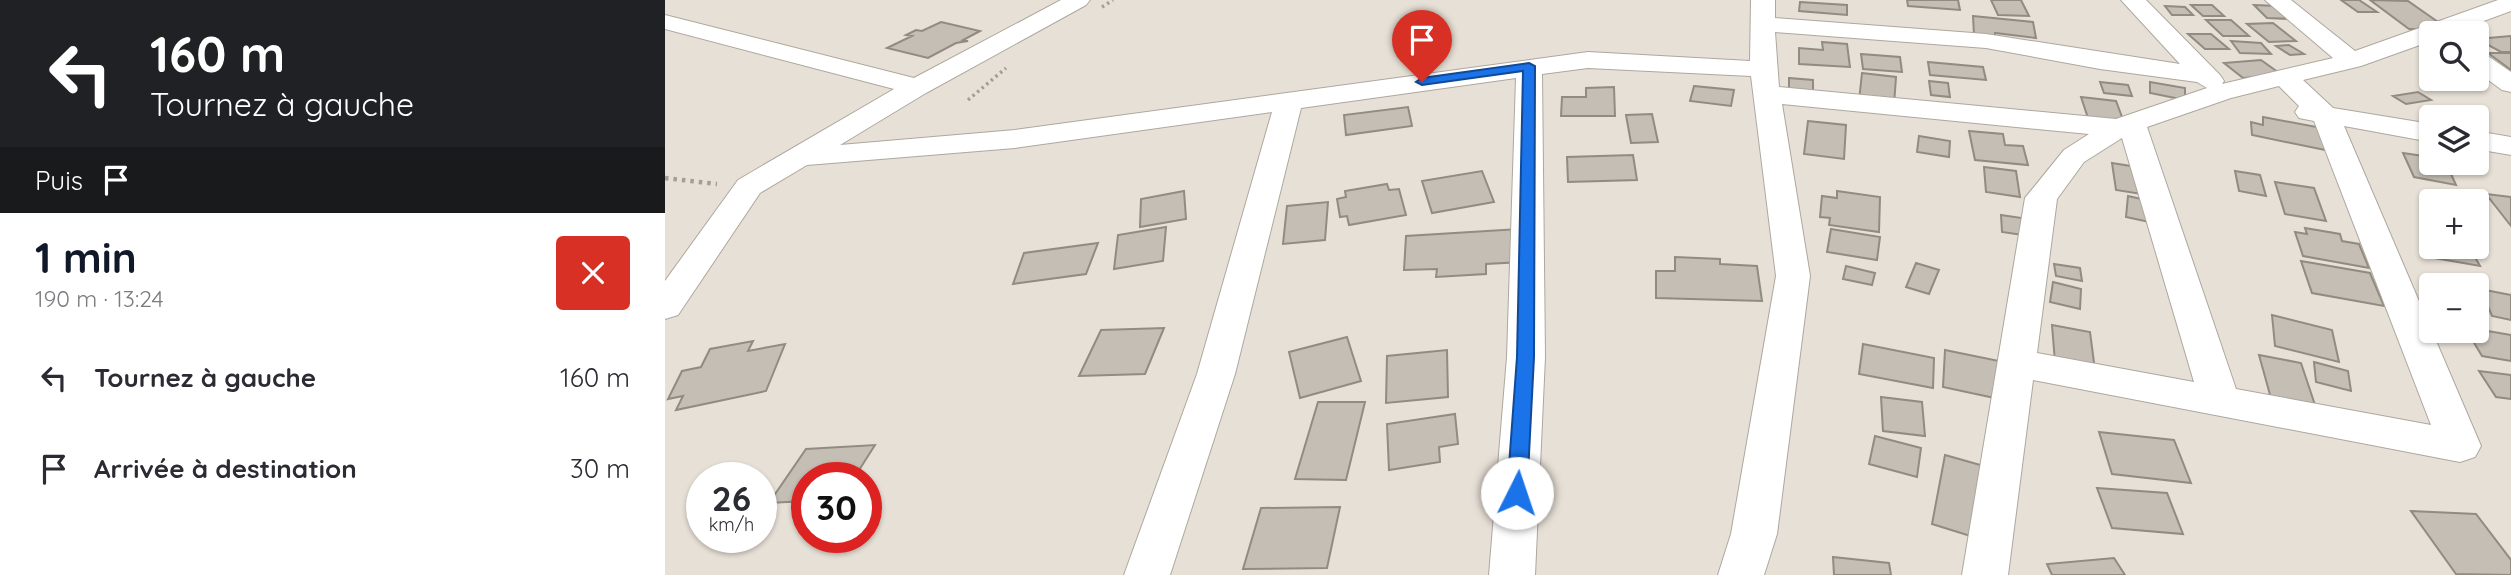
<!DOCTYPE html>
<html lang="fr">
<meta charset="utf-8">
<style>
body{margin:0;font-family:Quicksand,sans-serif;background:#f7f7f7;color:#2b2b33;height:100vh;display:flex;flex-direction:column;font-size:26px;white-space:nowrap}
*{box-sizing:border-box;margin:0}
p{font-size:23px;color:#7c7c81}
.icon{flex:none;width:38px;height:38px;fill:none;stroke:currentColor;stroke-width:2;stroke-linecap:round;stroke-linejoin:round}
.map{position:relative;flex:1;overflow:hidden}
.drawer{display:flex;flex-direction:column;background:#fff;width:665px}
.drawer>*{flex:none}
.guide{background:#202124;color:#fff;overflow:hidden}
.tools{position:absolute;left:1754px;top:21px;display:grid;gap:14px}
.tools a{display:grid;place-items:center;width:70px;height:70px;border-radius:7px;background:#fff;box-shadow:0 2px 5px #0004;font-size:35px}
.speed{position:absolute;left:21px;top:462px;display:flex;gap:14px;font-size:35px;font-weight:700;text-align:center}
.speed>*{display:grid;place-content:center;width:91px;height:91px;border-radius:50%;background:#fff;box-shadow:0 2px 5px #0004;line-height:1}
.speed small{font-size:18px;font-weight:400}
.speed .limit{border:10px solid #d22;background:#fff;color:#111}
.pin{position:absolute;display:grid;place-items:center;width:60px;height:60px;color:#fff;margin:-72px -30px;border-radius:50% 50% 50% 0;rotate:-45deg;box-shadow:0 0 7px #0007}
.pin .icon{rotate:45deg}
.me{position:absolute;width:77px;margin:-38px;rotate:4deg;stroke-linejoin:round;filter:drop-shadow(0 0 5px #0008)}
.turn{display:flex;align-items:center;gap:24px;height:147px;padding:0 35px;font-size:32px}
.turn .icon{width:91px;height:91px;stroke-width:2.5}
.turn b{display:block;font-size:49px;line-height:60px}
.then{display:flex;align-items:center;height:66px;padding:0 35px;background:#0003;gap:14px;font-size:26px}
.round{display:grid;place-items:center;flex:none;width:74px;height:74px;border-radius:7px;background:#f7f7f7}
.headline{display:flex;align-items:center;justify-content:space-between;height:119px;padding:0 35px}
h1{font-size:42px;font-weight:700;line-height:52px;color:#111827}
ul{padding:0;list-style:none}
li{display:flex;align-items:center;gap:21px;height:91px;padding:0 35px}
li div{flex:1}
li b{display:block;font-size:26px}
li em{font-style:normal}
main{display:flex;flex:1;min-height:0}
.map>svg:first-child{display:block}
.building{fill:#c4beb4;stroke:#918b82;stroke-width:2}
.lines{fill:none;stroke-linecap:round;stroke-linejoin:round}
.street-casing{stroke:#aea79e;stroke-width:2}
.path-far1{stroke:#a49e96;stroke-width:3.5;stroke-dasharray:2.5 3.5;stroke-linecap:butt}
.path{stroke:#a49e96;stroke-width:4.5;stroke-dasharray:3.5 5;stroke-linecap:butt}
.street{fill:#fff;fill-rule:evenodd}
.route{fill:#1a73e8;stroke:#114b97;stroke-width:2}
</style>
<main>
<section class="drawer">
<div class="guide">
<div class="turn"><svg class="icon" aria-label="left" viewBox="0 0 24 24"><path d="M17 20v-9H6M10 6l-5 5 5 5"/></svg><div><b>160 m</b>Tournez à gauche</div></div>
<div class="then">Puis<svg class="icon" aria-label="arrive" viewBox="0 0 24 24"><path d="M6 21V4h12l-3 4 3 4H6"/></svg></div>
</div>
<div class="headline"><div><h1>1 min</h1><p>190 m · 13:24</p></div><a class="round" style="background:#d93025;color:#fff"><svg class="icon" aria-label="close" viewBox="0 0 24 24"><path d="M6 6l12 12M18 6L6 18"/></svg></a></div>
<ul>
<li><svg class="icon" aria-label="left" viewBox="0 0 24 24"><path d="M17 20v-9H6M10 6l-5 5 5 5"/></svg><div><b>Tournez à gauche</b></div><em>160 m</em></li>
<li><svg class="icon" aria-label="arrive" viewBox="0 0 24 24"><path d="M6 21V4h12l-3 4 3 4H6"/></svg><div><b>Arrivée à destination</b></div><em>30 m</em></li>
</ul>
</section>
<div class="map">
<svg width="1846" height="575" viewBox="0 0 1846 575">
<rect width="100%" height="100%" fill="#e7e0d6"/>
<path class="building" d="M 1242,0 L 1293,0 L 1295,10 L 1243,6 Z
M 1326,0 L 1356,0 L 1364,16 L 1333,15 Z
M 1676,0 L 1694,0 L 1712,12 L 1693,12 Z
M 1705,0 L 1743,1 L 1773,22 L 1765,22 L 1774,29 L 1744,29 Z
M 1135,2 L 1182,5 L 1182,15 L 1134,11 Z
M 1526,5 L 1547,5 L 1559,16 L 1538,16 Z
M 1589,5 L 1613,6 L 1626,19 L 1602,18 Z
M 1500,6 L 1520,7 L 1528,15 L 1507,15 Z
M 1308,16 L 1368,22 L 1371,38 L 1330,33 L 1330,38 L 1309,35 Z
M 1541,20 L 1566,20 L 1584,36 L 1558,36 Z
M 276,22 L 315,31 L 298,40 L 303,41 L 291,43 L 263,58 L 222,48 L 247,36 L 241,35 L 251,30 L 257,31 Z
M 1608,23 L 1631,41 L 1604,42 L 1582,24 Z
M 1523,34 L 1546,34 L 1564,49 L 1540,49 Z
M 1846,36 L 1846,52 L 1836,52 L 1812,39 Z
M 1566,41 L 1596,43 L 1606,54 L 1575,53 Z
M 1157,42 L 1182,44 L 1185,67 L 1134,64 L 1134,48 L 1158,50 Z
M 1624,45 L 1639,54 L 1625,55 L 1611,46 Z
M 1823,53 L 1846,53 L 1846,70 Z
M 1196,54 L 1235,57 L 1237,72 L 1198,69 Z
M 1596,60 L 1617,75 L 1578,78 L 1559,63 Z
M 1263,62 L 1318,67 L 1321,80 L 1265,75 Z
M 1197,73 L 1231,77 L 1229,105 L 1194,101 Z
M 1124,78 L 1148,80 L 1148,93 L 1124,92 Z
M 1264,81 L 1283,83 L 1285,97 L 1266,95 Z
M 1435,82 L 1463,85 L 1467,96 L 1439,93 Z
M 1485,82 L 1520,88 L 1520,100 L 1485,93 Z
M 1029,86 L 1069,90 L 1066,106 L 1025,101 Z
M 949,87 L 950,116 L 896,116 L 897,97 L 921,97 L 921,88 Z
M 1753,92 L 1766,100 L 1741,104 L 1728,96 Z
M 1416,97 L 1451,101 L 1460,125 L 1424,121 Z
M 743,107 L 747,126 L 681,135 L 679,115 Z
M 1757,108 L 1790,113 L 1792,117 L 1766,117 L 1766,128 Z
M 987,114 L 993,142 L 966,143 L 961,115 Z
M 1598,117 L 1657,128 L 1660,150 L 1587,135 L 1586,122 L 1598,125 Z
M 1143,121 L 1181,125 L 1179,159 L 1139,154 Z
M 1304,131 L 1338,134 L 1340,145 L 1358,146 L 1363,165 L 1310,160 Z
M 1254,136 L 1285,141 L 1284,157 L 1252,152 Z
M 1738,153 L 1766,157 L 1766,163 L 1781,163 L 1791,185 L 1749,177 Z
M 968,155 L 972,180 L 903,182 L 902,157 Z
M 1447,163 L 1478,168 L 1483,195 L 1451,190 Z
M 1319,167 L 1351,171 L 1355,197 L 1321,192 Z
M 817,171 L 829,202 L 767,213 L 757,181 Z
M 1570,171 L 1595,175 L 1601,196 L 1574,191 Z
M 1610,182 L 1649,188 L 1661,221 L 1620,214 Z
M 722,184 L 724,190 L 734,189 L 741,215 L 684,225 L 682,216 L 675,217 L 672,199 L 681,197 L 680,191 Z
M 519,191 L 521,219 L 475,227 L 476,199 Z
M 1172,191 L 1215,197 L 1214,232 L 1164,225 L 1165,218 L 1155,217 L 1157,196 L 1172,198 Z
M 1821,194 L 1846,197 L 1846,226 Z
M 1463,196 L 1490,202 L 1489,223 L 1461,217 Z
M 663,202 L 660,240 L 618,244 L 622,206 Z
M 1336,215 L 1357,218 L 1358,235 L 1337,232 Z
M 501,227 L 498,261 L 449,269 L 453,235 Z
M 1640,228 L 1675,234 L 1677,241 L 1694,244 L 1704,268 L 1638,256 L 1630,232 L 1642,234 Z
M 854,229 L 857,262 L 821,264 L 821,274 L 771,277 L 772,269 L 739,270 L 741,236 Z
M 1166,229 L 1215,237 L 1212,260 L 1162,252 Z
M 433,243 L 421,274 L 348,284 L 359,253 Z
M 1758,243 L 1766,247 L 1807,252 L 1815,266 L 1764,257 Z
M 1010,257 L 1055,259 L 1055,264 L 1092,266 L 1097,301 L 991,298 L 991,271 L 1010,271 Z
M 1636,261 L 1705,273 L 1719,306 L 1647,293 Z
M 1251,263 L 1274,270 L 1264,294 L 1241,287 Z
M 1389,264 L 1415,268 L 1417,281 L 1391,276 Z
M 1181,266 L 1210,273 L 1207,285 L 1178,279 Z
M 1764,277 L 1803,285 L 1767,285 Z
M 1388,282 L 1416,289 L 1415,309 L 1385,302 Z
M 1815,289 L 1846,295 L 1846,320 L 1827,316 Z
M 1607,315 L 1667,330 L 1674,362 L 1610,346 Z
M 1387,325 L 1425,332 L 1430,370 L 1390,362 Z
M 499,328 L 480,374 L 414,376 L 436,330 Z
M 1811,329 L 1846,335 L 1846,361 L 1817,356 L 1802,331 Z
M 682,337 L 696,381 L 635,398 L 624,352 Z
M 88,341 L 83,351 L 120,344 L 101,391 L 11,410 L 18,396 L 3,399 L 17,371 L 36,367 L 45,349 Z
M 1198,344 L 1269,358 L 1268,388 L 1194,374 Z
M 782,350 L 783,397 L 721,403 L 722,356 Z
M 1280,350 L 1334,361 L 1334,399 L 1278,387 Z
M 1594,355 L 1636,363 L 1652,411 L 1607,402 Z
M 1649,362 L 1683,371 L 1686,391 L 1651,382 Z
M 1814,371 L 1846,375 L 1846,399 L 1831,397 Z
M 1216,397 L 1257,402 L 1260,436 L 1218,431 Z
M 653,402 L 700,402 L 681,480 L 630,479 Z
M 790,414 L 793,444 L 774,447 L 775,462 L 724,470 L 722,424 Z
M 1434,432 L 1509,440 L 1526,483 L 1447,474 Z
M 1210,436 L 1256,448 L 1252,477 L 1204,464 Z
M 210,445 L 189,478 L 142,478 L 142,501 L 104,503 L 141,449 Z
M 1280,455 L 1326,468 L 1315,539 L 1267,524 Z
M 1432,488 L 1502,493 L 1518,534 L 1447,528 Z
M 675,507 L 662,568 L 578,569 L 596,508 Z
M 1746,511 L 1811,514 L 1846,560 L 1846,575 L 1791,574 Z
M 1168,557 L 1224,563 L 1226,575 L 1169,575 Z
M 1449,558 L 1460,575 L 1387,575 L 1382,564 Z"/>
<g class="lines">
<g class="street-casing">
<path id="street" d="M 396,0 L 425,0 L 421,5 L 261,93 L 175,145 L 350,130 L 923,52 L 1085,61 L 1086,0 L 1110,0 L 1110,18 L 1321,34 L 1515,64 L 1456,0 L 1481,0 L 1555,75 L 1559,81 L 1557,84 L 1668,58 L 1600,0 L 1626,0 L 1690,51 L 1833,0 L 1846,0 L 1846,11 L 1786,33 L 1766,33 L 1766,41 L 1696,66 L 1638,80 L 1668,108 L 1766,124 L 1766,142 L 1679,126 L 1816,446 L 1810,457 L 1795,462 L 1368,380 L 1343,575 L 1297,575 L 1360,198 L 1399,150 L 1424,134 L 1117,104 L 1145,276 L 1112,534 L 1099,575 L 1053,575 L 1066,534 L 1111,276 L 1086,76 L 923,68 L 877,74 L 880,357 L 870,575 L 824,575 L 842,357 L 851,78 L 636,108 L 570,374 L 505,575 L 459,575 L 532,374 L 607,112 L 350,148 L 142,165 L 95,193 L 13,315 L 0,319 L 0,281 L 73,180 L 229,89 L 0,29 L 0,15 L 249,78 ZM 1110,32 L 1321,48 L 1435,69 L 1532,82 L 1542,88 L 1451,119 L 1114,87 ZM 1614,86 L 1634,106 L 1630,112 L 1634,118 L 1649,121 L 1766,425 L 1571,389 L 1482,127 L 1566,98 ZM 1457,138 L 1529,382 L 1372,353 L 1392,199 L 1419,162 Z
M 1811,51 L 1820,54 L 1846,72 L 1846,92 L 1837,90 L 1811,71 Z
M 1811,131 L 1846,137 L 1846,155 L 1811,149 Z"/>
</g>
<path class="path-far1" d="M 437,7 L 448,0
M 303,100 L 341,68"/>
<path class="path" d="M 0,178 L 52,184"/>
<use href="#street" class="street"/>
</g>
<path class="route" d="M 864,63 L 870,66 L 869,357 L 862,493 L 859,499 L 852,501 L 845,499 L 842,493 L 852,357 L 858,71 L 757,85 L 751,82 L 757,78 Z"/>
</svg>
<div class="tools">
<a><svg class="icon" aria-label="search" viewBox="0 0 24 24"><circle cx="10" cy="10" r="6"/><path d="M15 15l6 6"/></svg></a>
<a><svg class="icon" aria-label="layers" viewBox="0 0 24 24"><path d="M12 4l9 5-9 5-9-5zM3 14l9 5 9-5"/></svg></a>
<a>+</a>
<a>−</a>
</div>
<div class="speed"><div>26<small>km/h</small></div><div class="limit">30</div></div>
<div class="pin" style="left:757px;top:82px;background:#d93025"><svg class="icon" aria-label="arrive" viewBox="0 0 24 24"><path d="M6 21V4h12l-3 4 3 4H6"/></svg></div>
<svg class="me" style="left:852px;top:493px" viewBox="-20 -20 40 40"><circle r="19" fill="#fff"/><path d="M0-13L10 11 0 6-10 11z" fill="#1a73e8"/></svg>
</div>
</main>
